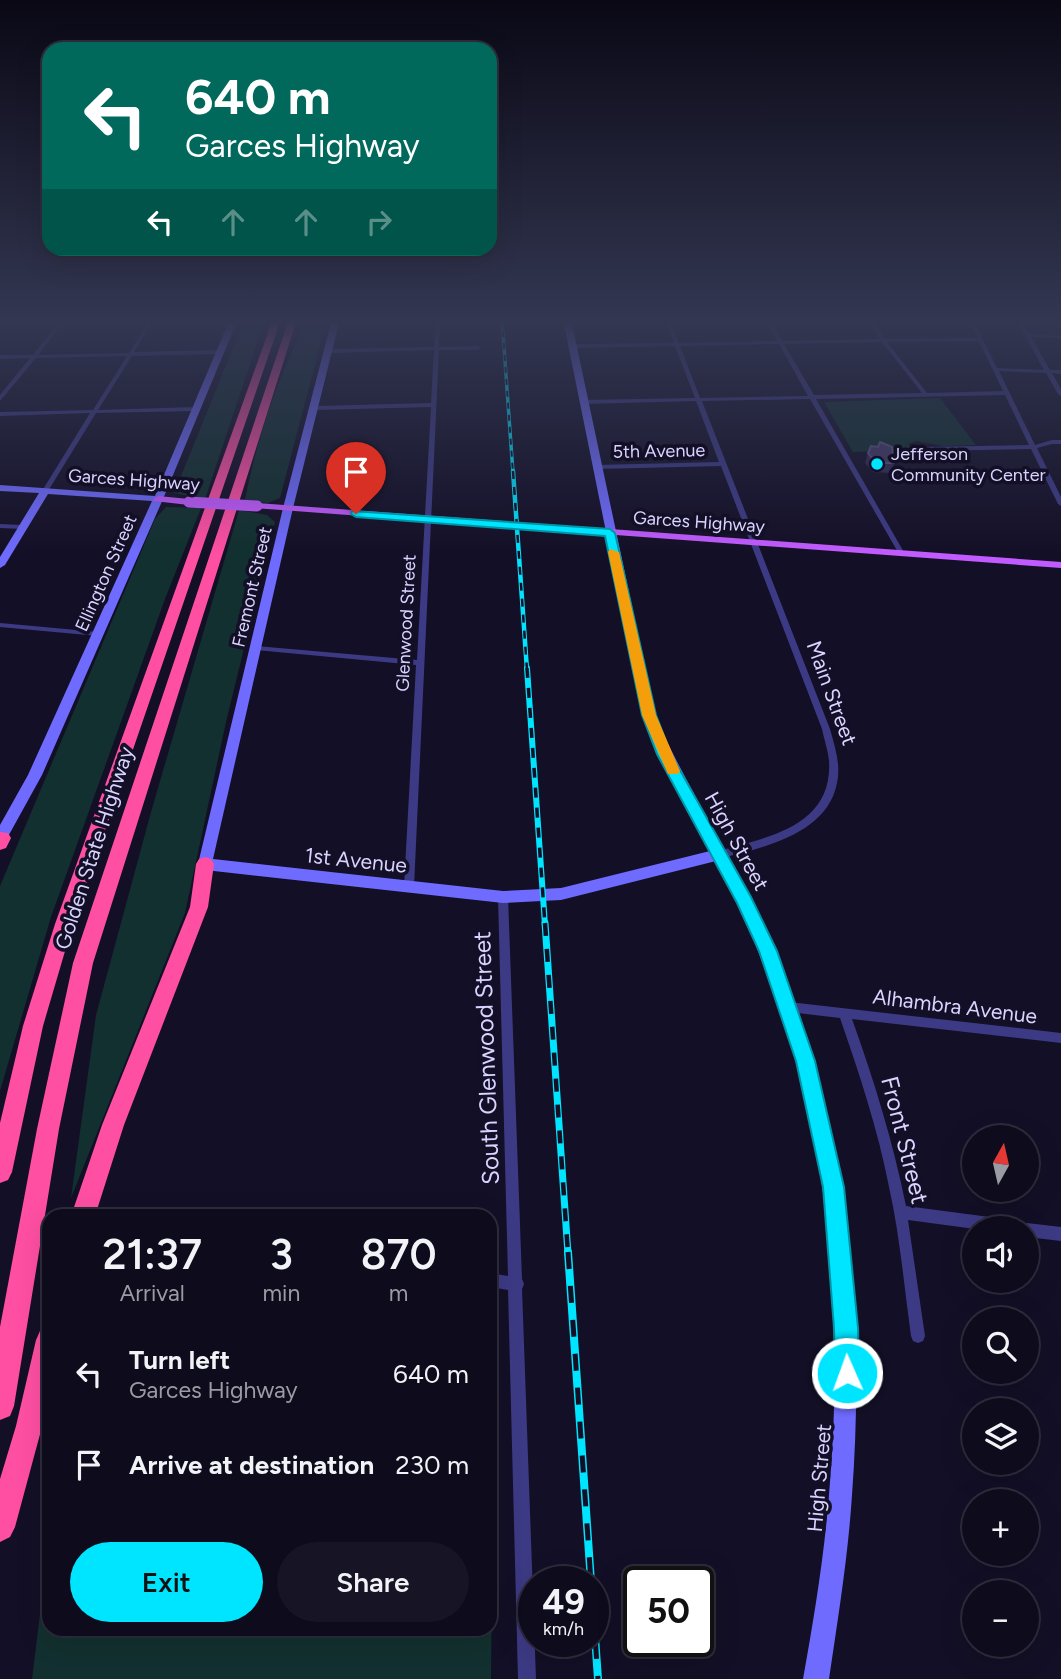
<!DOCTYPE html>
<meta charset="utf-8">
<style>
body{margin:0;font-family:Figtree,sans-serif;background:#171425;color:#f1f3f6;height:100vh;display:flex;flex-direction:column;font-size:26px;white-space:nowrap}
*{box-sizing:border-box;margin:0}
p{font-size:23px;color:#9b9ba3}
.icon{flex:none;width:38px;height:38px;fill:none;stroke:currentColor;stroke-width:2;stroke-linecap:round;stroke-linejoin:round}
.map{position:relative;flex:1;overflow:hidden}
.details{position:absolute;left:42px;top:1209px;width:455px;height:427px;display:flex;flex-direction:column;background:#0e0b1c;border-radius:21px;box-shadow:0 7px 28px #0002,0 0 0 2px #2e2b3b}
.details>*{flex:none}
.top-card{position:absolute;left:42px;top:42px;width:455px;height:214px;border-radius:21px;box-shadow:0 7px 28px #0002,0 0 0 2px #2e2b3b;background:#00695c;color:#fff;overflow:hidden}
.needle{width:46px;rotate:8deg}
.tools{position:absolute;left:962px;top:1125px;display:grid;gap:14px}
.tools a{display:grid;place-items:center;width:77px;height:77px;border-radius:50%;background:#0e0b1c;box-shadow:0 7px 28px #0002,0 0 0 2px #2e2b3b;font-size:35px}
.speed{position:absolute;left:518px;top:1566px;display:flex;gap:14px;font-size:35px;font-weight:700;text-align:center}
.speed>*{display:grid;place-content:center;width:91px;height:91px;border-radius:50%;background:#0e0b1c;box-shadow:0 7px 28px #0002,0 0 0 2px #2e2b3b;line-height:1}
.speed small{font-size:18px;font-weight:400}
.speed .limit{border:4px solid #111;border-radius:10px;background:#fff;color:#111}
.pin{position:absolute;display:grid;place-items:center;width:60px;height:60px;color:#fff;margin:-72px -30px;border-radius:50% 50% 50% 0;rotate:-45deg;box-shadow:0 0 7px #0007}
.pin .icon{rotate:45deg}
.me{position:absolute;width:77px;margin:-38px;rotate:358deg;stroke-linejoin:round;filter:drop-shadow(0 0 5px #0008)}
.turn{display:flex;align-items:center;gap:24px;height:147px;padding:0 28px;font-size:32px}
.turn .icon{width:91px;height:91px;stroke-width:2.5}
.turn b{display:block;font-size:49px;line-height:60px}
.lanes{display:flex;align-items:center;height:66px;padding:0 28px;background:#0003;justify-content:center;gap:35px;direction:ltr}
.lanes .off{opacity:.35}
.eta{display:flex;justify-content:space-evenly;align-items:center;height:119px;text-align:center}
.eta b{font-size:42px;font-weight:600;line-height:49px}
.primary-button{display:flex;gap:14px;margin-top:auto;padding:14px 28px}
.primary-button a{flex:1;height:80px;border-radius:42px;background:#00e5ff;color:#111;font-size:28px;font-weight:600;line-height:80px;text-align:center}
.primary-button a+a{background:#171425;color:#f1f3f6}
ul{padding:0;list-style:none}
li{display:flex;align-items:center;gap:21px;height:91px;padding:0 28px}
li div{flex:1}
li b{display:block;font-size:26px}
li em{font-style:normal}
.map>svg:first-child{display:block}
.green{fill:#12302f}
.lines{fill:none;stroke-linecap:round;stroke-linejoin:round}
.street{fill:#3d3a85;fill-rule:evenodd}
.secondary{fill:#6f6bff;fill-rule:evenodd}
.primary{fill:#c25bff;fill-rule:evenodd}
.highway{fill:#ff4fa3;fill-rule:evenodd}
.rail-far4-casing{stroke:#00e5ff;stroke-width:3.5}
.rail-far3-casing{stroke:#00e5ff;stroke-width:4.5}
.rail-far2-casing{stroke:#00e5ff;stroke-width:6}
.rail-far1-casing{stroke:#00e5ff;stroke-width:7}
.rail-casing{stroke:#00e5ff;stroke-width:8}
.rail-far4{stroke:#130f26;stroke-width:2;stroke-dasharray:6;stroke-linecap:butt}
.rail-far3{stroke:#130f26;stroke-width:2.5;stroke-dasharray:8;stroke-linecap:butt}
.rail-far2{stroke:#130f26;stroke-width:3.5;stroke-dasharray:10;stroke-linecap:butt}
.rail-far1{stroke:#130f26;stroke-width:4.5;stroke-dasharray:13;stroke-linecap:butt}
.rail{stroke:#130f26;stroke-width:5;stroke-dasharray:17;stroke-linecap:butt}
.primary-bridge{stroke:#c25bff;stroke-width:11}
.wall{fill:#312854}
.building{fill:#433a66;stroke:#5a527e;stroke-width:2}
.route{fill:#00e5ff;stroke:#0095a6;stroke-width:2}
.slow{fill:#f59e0b}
.poi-dot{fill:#00e5ff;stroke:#130f26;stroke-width:2.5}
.labels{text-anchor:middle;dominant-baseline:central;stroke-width:7;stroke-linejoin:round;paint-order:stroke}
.far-street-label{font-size:18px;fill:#d9d4ff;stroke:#130f26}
.far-poi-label{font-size:18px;fill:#d9d4ff;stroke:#130f26;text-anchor:start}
.street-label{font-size:21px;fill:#d9d4ff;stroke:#130f26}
.near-street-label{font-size:24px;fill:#d9d4ff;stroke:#130f26}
</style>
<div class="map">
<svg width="1061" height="1679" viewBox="0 0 1061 1679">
<rect width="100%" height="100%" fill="#130f26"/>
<path class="green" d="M 245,319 L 265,319 L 205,499 L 174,493 Z
M 309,319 L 327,319 L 280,498 L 268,503 L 245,500 C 257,438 278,374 309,319 Z
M 940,398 L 976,445 L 943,446 L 916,441 L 908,444 L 913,450 L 853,452 L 824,402 Z
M 166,507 L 201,508 L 165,599 L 51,917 L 0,1091 L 0,886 L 155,519 Z
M 239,510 L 267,515 L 275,522 L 226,722 L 185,913 L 71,1198 L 96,1015 L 151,812 Z
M 490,1307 L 495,1308 L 491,1679 L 32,1679 L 49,1540 L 49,1629 L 490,1629 Z"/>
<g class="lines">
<path class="street" d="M 61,319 L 66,319 L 38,355 L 129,353 L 150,319 L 154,319 L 134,352 L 220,350 L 223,352 L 220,354 L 132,356 L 98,410 L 196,407 L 199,409 L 196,411 L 96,413 L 48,491 L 45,493 L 42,491 L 90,413 L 0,416 L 0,412 L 93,410 L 127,356 L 36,358 L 0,401 L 0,395 L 30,358 L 0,359 L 0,355 L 33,355 Z
M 436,319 L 440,319 L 439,347 L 478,346 L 481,348 L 478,350 L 439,350 L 414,887 L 413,890 L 405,890 L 404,887 L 416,665 L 256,650 L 252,648 L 256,646 L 417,660 L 431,407 L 316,410 L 313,408 L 316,406 L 431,403 L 434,350 L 329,353 L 326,351 L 329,349 L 434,347 Z
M 665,319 L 669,319 L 679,343 L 777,341 L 765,319 L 769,319 L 782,341 L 880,339 L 865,319 L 870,319 L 885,339 L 978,338 L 969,319 L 973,319 L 997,368 L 1044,370 L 1016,319 L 1020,319 L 1029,334 L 1061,336 L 1061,338 L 1031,337 L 1050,370 L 1061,370 L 1061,374 L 1052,373 L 1061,389 L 1061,396 L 1058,394 L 1046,373 L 999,371 L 1035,445 L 1052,440 L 1061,440 L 1061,444 L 1052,444 L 1037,448 L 1061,497 L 1061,506 L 1058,504 L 1031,449 L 925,451 L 922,449 L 925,447 L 1029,445 L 1005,395 L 816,399 L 905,554 L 902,556 L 899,554 L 810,399 L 702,401 L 830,729 C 835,747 841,765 837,783 C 827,835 761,848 718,859 L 715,858 L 713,855 L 715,852 C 764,838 833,828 829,761 C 828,750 824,739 822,729 L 721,466 L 596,469 L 593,467 L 596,465 L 719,462 L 696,401 L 582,404 L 579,402 L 582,400 L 695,398 L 675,346 L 572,348 L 569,346 L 572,344 L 674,343 ZM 979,341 L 1003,391 L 927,393 L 887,342 ZM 882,342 L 922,393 L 814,395 L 784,344 ZM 779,344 L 808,396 L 700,398 L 680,346 Z
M 0,524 L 23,525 L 26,527 L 23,529 L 0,528 Z
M 0,623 L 98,632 L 102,634 L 98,636 L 0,627 Z
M 503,893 L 507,894 L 508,897 L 522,1279 L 524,1284 L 522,1289 L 536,1679 L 518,1679 L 508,1290 L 490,1287 L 490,1273 L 508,1276 L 498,897 L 499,894 Z
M 789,1002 L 1061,1033 L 1061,1043 L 852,1019 C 874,1080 893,1142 906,1206 L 1019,1221 L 1024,1225 L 1027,1223 L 1061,1227 L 1061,1241 L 1027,1237 L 1027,1228 L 975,1229 L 908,1220 L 925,1336 L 923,1341 L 918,1343 L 913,1341 L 911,1336 C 904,1286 900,1236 889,1187 C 878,1130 859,1073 840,1018 L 789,1012 L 785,1010 L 783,1007 L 785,1004 Z"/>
<path class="secondary" d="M 230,319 L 238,319 L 163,499 L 42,775 L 5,842 L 0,843 L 0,825 L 28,775 L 152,501 L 48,494 L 5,565 L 0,568 L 0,557 L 39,493 L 0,491 L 0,485 L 155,496 Z
M 332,319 L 340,319 L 293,508 L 213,859 L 503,891 L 561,888 L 710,851 L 670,775 L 643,715 L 563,319 L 571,319 L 655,715 C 690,796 741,869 775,951 C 846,1123 866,1310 852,1495 C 848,1557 838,1618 829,1679 L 803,1679 C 814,1618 824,1557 829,1495 C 848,1272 822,1061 716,861 L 561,900 L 503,903 L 205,870 L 200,868 L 198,864 L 283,508 Z"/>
<path class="primary" d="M 158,496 L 189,499 L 194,502 L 189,505 L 154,501 L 153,499 Z
M 257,503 L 1061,562 L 1061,568 L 253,508 L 252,506 Z"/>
<path class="highway" d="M 273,319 L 281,319 L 73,924 L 43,1026 L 12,1172 L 8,1180 L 0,1183 L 0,1123 L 23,1026 L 55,924 Z
M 289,319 L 297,319 L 93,963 L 59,1129 L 14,1406 L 10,1416 L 0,1420 L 0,1327 L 37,1129 L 73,963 Z
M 0,832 L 8,833 L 11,838 L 6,848 L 0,850 Z
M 205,857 L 211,859 L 214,864 L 208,907 L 124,1125 L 95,1216 L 71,1216 L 102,1125 L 190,907 L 196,864 L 199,859 Z
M 49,1327 L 49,1401 L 15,1527 L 10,1537 L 0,1542 L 0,1479 L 16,1426 L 36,1340 L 40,1331 Z"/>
<g class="rail-far4-casing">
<path id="rail-far4" d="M 502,319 L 513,473"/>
</g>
<g class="rail-far3-casing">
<path id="rail-far3" d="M 513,471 L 527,670"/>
</g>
<g class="rail-far2-casing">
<path id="rail-far2" d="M 527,668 L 545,925"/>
</g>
<g class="rail-far1-casing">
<path id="rail-far1" d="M 545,923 L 568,1254"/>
</g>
<g class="rail-casing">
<path id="rail" d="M 568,1252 L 591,1582
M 593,1608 L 598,1679"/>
</g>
<use href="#rail-far4" class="rail-far4"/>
<use href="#rail-far3" class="rail-far3"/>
<use href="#rail-far2" class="rail-far2"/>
<use href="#rail-far1" class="rail-far1"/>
<use href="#rail" class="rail"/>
<path class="primary-bridge" d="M 189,502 L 257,506"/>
</g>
<path class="wall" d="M 868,453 L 894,463 L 891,473 L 873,472 L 865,463 Z"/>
<path class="building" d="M 880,442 L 892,447 L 894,463 L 876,463 L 868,453 L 871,446 L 878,447 Z"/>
<linearGradient id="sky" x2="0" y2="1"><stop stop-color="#0a0815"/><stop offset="0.58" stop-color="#333752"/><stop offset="1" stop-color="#333752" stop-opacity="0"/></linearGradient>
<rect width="1061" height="554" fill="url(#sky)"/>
<path class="route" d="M 352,511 L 610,529 L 615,533 L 656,715 L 671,754 L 751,897 L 777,951 L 815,1061 L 844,1187 L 858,1328 L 859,1373 L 856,1382 L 847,1385 L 839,1382 L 835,1373 L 834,1328 L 823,1187 L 796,1061 L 759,951 L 737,903 L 657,754 L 642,715 L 605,536 L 356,517 L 351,514 Z"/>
<path class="slow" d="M 610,549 L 619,552 L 656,715 L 680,771 L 678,774 L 668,774 L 642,715 L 608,552 Z"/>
<circle class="poi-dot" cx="877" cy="464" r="7"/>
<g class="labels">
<g class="far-street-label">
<text transform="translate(659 451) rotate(-1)">5th Avenue</text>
<text transform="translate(134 480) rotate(4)">Garces Highway</text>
<text transform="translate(699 522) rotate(4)">Garces Highway</text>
<text transform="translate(106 573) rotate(-66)">Ellington Street</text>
<text transform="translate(252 587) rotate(-77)">Fremont Street</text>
<text transform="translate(406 623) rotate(-87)">Glenwood Street</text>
</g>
<g class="far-poi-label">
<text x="891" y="454">Jefferson<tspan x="891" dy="21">Community Center</tspan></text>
</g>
<g class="street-label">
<text transform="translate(832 693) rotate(70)">Main Street</text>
<text transform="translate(737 841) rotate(61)">High Street</text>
<text transform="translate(94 848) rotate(-72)">Golden State Highway</text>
<text transform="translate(356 860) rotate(6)">1st Avenue</text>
<text transform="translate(955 1006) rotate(7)">Alhambra Avenue</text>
<text transform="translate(819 1478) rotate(-85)">High Street</text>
</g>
<g class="near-street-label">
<text transform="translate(486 1058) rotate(-92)">South Glenwood Street</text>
<text transform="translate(905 1140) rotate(76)">Front Street</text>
</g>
</g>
</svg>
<div class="tools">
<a><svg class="needle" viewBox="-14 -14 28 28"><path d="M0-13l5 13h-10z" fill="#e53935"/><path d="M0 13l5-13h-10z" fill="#9b9ba3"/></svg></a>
<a><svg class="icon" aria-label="sound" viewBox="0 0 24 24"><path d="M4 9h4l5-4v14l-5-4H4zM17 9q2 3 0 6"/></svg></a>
<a><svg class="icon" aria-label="search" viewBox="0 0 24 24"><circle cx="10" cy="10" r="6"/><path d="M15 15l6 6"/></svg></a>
<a><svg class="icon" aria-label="layers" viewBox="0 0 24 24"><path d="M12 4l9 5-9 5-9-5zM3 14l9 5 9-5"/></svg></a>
<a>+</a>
<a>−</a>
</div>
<div class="speed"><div>49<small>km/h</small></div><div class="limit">50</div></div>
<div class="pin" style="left:356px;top:514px;background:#d93025"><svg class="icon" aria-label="arrive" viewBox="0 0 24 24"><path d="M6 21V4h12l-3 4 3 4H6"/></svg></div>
<svg class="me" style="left:847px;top:1373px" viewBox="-20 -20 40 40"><circle r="17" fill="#00e5ff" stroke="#fff" stroke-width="3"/><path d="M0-11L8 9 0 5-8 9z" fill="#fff"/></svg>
<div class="top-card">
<div class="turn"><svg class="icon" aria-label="left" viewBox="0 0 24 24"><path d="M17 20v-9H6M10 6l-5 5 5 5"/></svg><div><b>640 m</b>Garces Highway</div></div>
<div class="lanes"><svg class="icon" aria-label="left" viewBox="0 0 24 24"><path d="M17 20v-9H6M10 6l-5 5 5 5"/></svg><svg class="icon off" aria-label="ahead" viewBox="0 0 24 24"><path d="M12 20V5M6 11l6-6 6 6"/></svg><svg class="icon off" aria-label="ahead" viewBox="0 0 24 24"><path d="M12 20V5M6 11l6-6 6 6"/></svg><svg class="icon off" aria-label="right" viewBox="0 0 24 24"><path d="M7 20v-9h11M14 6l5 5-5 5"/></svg></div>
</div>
<section class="details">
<div class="eta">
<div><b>21:37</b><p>Arrival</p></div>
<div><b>3</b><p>min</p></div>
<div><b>870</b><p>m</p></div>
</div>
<ul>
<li><svg class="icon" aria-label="left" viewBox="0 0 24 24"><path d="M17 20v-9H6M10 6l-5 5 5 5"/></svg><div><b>Turn left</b><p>Garces Highway</p></div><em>640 m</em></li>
<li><svg class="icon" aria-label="arrive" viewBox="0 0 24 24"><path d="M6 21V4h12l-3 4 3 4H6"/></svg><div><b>Arrive at destination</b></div><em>230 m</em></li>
</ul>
<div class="primary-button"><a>Exit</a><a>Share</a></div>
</section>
</div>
